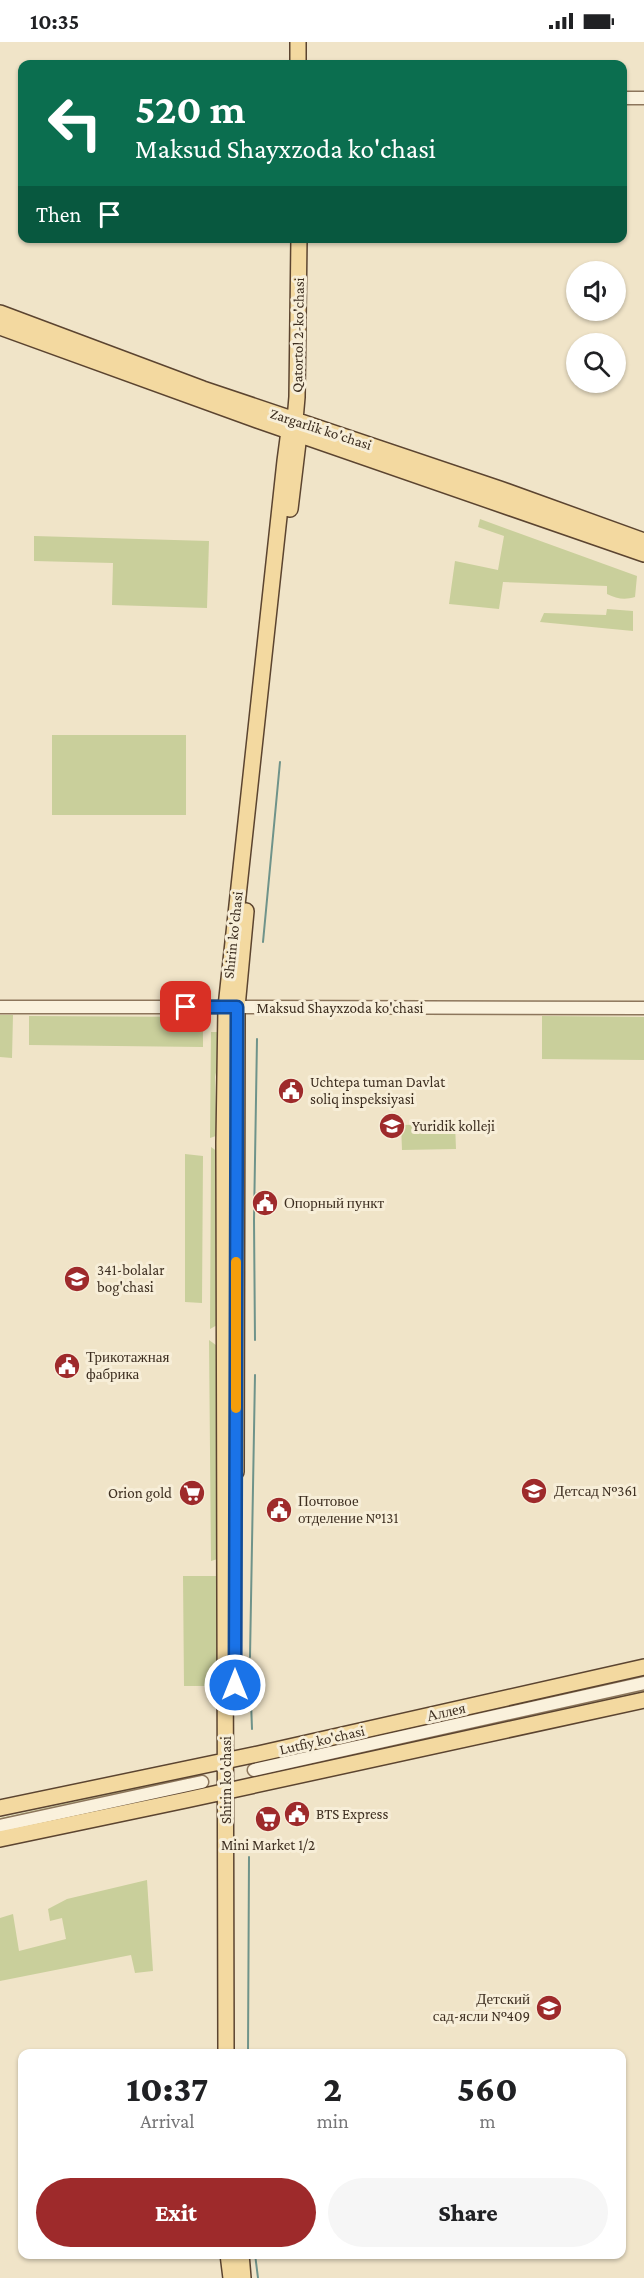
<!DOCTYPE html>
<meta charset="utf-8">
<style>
body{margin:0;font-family:"Crimson Pro",serif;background:#f6f6f6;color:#202124;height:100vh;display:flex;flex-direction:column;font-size:22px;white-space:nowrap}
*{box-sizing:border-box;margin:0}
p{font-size:20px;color:#757577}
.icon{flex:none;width:33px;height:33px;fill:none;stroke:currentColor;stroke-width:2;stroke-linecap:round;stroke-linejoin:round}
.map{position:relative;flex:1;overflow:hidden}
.drawer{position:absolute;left:18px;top:2007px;width:608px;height:210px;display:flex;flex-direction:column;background:#fff;border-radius:12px;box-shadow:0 2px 4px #0004}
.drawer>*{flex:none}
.hud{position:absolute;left:18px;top:18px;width:609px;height:183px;border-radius:12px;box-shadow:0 2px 4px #0004;background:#0b6e4f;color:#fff;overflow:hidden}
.buttons{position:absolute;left:566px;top:219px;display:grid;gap:12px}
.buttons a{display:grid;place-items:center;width:60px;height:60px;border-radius:50%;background:#fff;box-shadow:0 2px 4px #0004;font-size:30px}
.pin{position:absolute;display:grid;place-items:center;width:51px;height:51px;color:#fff;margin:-26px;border-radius:12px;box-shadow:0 3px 9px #0006}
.me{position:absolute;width:66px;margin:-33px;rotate:0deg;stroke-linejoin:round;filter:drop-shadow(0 0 4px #0008)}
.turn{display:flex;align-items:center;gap:21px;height:126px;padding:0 18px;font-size:27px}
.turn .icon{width:78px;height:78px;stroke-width:2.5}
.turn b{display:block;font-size:42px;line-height:51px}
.then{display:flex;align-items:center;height:57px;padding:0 18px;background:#0003;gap:12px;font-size:22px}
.eta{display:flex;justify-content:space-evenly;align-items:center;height:102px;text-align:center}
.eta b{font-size:36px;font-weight:800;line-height:42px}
.button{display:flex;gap:12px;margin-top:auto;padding:12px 18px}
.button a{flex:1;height:69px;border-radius:36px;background:#9e2a2b;color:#fff;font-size:24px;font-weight:800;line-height:69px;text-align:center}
.button a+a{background:#f6f6f6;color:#202124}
.status{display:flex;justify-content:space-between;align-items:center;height:42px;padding:0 30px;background:#fff;direction:ltr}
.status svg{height:16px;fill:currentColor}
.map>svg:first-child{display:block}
.green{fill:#c9cf9b}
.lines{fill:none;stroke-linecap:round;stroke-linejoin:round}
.stream{stroke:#6f938a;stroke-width:2}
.minor-casing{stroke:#8d765c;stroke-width:15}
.major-casing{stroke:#5b4430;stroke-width:18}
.minor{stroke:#faf1dc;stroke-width:12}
.major{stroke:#f3d9a0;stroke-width:15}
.route-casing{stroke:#114b97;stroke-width:15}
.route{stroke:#1a73e8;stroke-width:10}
.slow{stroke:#f59e0b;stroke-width:10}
.labels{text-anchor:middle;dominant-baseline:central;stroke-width:6;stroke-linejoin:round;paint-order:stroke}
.street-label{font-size:15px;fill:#3d2e20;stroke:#f7eed8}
.poi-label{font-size:15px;fill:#3d2e20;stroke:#f7eed8;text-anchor:start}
</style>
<div class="status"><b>10:35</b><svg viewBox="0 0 49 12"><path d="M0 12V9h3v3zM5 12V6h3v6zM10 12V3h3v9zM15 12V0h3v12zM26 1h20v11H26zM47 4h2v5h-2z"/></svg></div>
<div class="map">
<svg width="644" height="2236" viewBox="0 0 644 2236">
<rect width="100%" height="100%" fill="#f0e4c8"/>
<path class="green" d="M 480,477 L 637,534 L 635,555 C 625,558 617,557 607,552 L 607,544 L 503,540 L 499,567 L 449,562 L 455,519 L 498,528 L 504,494 L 478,485 Z
M 34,494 L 209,499 L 207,566 L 112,563 L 113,521 L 34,519 Z
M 607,567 L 633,569 L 633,589 L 540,580 L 544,571 L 606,573 Z
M 52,693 L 186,693 L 186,773 L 52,773 Z
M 0,973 L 13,973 L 12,1016 L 0,1015 Z
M 29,974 L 203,975 L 203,1005 L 29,1003 Z
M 542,974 L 644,975 L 644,1018 L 542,1017 Z
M 211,990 L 219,990 L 219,1017 L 215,1035 L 216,1071 L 219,1082 L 219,1093 L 210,1096 Z
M 455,1082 L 456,1107 L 402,1108 L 401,1083 Z
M 211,1105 L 218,1110 L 219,1282 L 210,1287 Z
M 185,1112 L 203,1114 L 202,1261 L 185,1260 Z
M 209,1298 L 220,1306 L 221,1516 L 211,1519 Z
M 183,1534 L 217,1534 L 218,1644 L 184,1644 Z
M 644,1634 L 644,1649 L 275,1731 L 271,1716 Z
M 203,1731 L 205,1748 L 0,1790 L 0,1776 Z
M 147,1838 L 153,1929 L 135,1931 L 131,1913 L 0,1939 L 0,1876 L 13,1872 L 19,1909 L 66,1897 L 62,1876 L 50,1879 L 48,1867 L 67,1857 Z"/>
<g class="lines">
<path class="stream" d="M 263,900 L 280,720
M 255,1298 L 254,1178 L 257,997
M 250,1615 L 255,1333
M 250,1632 L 252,1687
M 248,2012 L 249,1815
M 255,2212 L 258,2236"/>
<g class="minor-casing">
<path id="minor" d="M 622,56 L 644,56
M 0,965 L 226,965
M 237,965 L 644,966
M 254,1728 L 644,1641
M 0,1784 L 202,1740"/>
</g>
<g class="major-casing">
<path id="major" d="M 298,0 L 298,22
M 0,271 L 203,347 L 500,447 L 644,499
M 0,285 L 257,378 L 644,512
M 290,467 L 299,392 L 296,381
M 236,1430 L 237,965 L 246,869
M 0,1766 L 258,1712 L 644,1625
M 0,1797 L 186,1758 L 644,1658
M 226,2012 L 224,1101 L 226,965 L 285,419 L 289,389 L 295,378 L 297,355 L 299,196
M 228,2212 L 231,2236
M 241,2212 L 243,2236"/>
</g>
<use href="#minor" class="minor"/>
<use href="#major" class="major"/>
</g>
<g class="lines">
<g class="route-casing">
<path id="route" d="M 186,965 L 237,965 L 235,1643"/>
</g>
<use href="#route" class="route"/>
<path class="slow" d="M 236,1366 L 236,1220"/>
</g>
<defs>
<g id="civic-disc" transform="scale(1.35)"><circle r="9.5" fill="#9e2a2b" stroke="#f7eed8"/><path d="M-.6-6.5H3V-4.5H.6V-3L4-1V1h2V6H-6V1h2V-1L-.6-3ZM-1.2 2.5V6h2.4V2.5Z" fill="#fff"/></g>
<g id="university-disc" transform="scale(1.35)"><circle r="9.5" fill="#9e2a2b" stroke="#f7eed8"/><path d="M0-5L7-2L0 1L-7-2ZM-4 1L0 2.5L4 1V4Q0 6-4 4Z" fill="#fff"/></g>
<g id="school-disc" transform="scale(1.35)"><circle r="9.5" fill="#9e2a2b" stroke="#f7eed8"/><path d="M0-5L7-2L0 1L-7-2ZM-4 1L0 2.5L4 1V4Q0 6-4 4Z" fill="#fff"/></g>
<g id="supermarket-disc" transform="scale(1.35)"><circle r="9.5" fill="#9e2a2b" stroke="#f7eed8"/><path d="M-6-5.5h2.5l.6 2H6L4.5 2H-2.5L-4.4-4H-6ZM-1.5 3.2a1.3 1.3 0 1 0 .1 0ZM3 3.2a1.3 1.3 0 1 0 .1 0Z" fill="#fff"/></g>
</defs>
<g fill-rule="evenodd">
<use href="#civic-disc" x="291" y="1049"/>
<use href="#university-disc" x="392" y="1084"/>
<use href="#civic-disc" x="265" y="1161"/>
<use href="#school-disc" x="77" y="1237"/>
<use href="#civic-disc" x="67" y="1324"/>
<use href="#school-disc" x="534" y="1449"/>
<use href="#supermarket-disc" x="192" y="1451"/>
<use href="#civic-disc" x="279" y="1468"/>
<use href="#civic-disc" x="297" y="1772"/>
<use href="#supermarket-disc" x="268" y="1777"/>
<use href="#school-disc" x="549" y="1966"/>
</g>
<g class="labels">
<g class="street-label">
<text transform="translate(298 293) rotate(-89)">Qatortol 2-ko'chasi</text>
<text transform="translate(321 387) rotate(18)">Zargarlik ko'chasi</text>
<text transform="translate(233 893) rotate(-84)">Shirin ko'chasi</text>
<text x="340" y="966">Maksud Shayxzoda ko'chasi</text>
<text transform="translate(446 1670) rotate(-13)">Аллея</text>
<text transform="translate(322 1698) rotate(-13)">Lutfiy ko'chasi</text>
<text transform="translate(226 1738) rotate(-90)">Shirin ko'chasi</text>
</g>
<g class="poi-label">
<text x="310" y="1040">Uchtepa tuman Davlat<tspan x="310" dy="17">soliq inspeksiyasi</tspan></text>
<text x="412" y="1084">Yuridik kolleji</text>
<text x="284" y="1161">Опорный пункт</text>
<text x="97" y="1228">341-bolalar<tspan x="97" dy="17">bog'chasi</tspan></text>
<text x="86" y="1315">Трикотажная<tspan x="86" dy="17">фабрика</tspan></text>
<text x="554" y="1449">Детсад №361</text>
<text x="172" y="1451" text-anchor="end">Orion gold</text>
<text x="298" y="1459">Почтовое<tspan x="298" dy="17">отделение №131</tspan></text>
<text x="316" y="1772">BTS Express</text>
<text x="268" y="1803" text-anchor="middle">Mini Market 1/2</text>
<text x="530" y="1957" text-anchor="end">Детский<tspan x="530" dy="17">сад-ясли №409</tspan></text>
</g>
</g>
</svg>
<div class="buttons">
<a><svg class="icon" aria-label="sound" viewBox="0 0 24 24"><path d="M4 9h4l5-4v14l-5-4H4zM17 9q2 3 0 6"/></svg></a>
<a><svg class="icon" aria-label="search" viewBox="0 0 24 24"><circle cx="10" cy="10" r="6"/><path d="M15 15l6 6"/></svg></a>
</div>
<div class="pin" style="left:186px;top:965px;background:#d93025"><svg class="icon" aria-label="arrive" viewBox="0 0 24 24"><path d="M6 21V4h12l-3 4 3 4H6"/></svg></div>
<svg class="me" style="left:235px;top:1643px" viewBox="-20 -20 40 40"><circle r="17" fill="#1a73e8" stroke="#fff" stroke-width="3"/><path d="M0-11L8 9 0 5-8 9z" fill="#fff"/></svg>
<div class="hud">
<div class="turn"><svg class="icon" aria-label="left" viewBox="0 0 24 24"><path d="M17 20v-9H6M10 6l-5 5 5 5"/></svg><div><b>520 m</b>Maksud Shayxzoda ko'chasi</div></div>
<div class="then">Then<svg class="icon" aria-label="arrive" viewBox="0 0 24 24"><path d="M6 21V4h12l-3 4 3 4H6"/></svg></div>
</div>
<section class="drawer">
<div class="eta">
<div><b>10:37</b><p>Arrival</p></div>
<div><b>2</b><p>min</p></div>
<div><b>560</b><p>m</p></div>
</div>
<div class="button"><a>Exit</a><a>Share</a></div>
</section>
</div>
